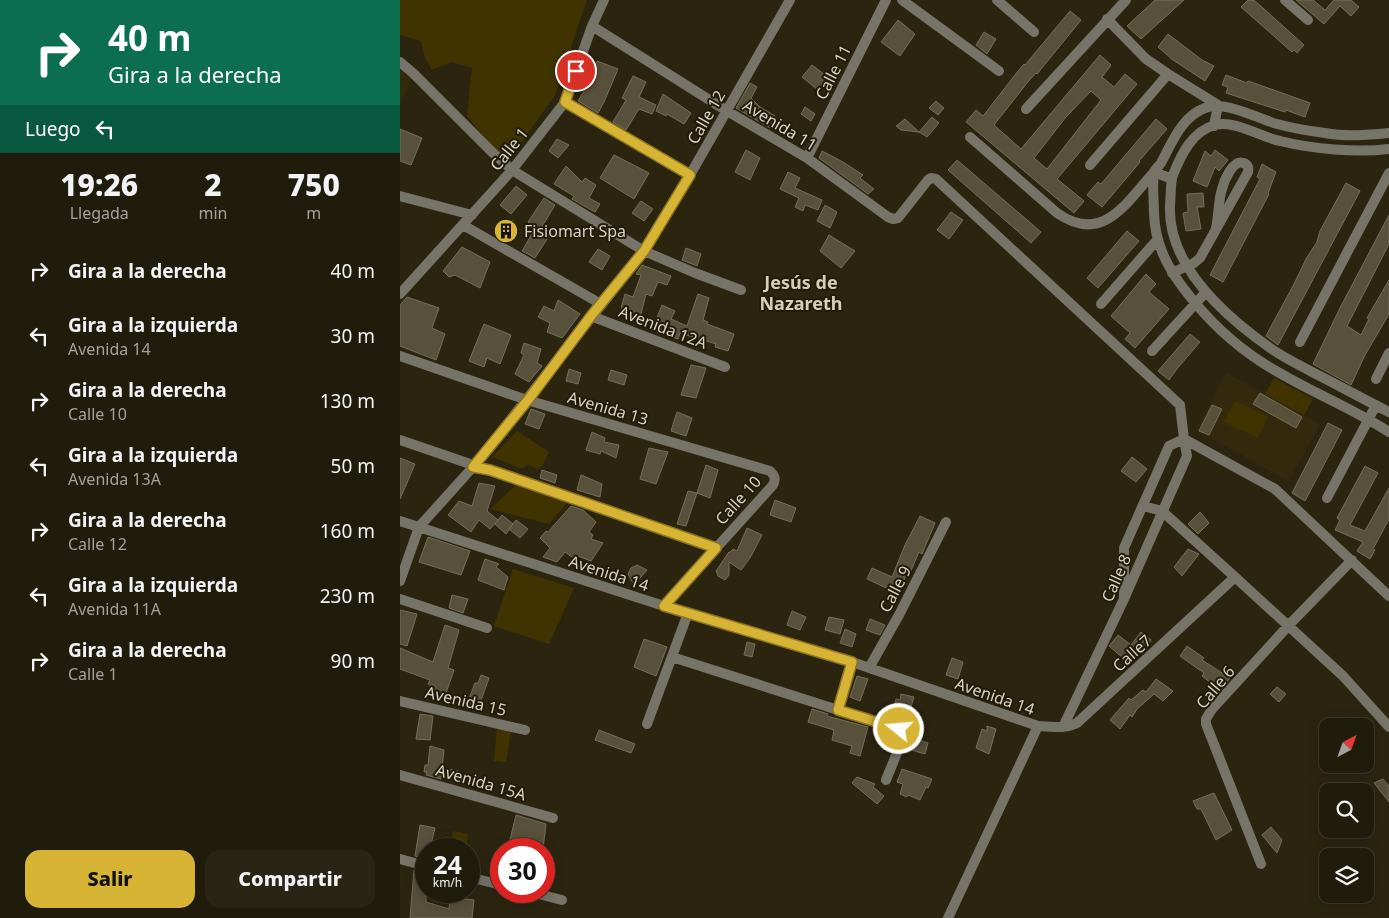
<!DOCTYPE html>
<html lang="es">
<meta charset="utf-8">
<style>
body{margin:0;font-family:"Noto Sans",sans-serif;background:#282515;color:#f1f3f6;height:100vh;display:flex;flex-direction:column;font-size:19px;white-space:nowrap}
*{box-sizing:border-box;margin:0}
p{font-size:16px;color:#a2a19d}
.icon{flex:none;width:28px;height:28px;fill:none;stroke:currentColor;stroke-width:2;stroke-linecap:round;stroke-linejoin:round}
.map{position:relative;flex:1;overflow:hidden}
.sheet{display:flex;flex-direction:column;background:#201c0c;width:400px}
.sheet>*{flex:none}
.top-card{background:#0b6e4f;color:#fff;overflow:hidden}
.needle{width:32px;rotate:41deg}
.controls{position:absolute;left:919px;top:718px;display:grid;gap:10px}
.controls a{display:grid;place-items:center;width:55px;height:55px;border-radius:10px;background:#201c0c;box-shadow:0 2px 12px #0003,0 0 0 1px #3d3a2d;font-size:25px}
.speed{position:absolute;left:15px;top:838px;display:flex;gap:10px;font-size:25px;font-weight:700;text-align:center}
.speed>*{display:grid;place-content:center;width:65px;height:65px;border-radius:50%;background:#201c0c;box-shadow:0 2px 12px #0003,0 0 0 1px #3d3a2d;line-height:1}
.speed small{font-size:12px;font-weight:400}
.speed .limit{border:8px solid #d22;background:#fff;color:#111}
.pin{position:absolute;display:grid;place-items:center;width:42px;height:42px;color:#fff;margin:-21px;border:2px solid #fff;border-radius:50%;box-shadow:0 1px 5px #0007}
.me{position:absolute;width:55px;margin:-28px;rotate:287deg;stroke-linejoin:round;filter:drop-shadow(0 0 4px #0008)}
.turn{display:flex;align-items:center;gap:18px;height:105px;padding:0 25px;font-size:22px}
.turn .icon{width:65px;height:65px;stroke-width:2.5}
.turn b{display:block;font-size:35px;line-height:42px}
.then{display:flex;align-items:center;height:48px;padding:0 25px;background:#0003;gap:10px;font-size:19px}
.eta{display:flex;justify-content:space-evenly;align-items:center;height:85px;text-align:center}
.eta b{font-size:30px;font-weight:800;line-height:35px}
.primary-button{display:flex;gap:10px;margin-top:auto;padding:10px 25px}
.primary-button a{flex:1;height:58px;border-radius:15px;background:#d8b434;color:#111;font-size:20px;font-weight:800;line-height:58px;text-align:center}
.primary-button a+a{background:#282515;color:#f1f3f6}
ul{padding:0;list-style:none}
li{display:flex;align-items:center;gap:15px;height:65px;padding:0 25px}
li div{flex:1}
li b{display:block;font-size:19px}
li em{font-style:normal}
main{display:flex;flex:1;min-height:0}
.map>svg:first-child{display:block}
.built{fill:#332a0e}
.green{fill:#413300}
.building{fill:#57503a;stroke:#766f58;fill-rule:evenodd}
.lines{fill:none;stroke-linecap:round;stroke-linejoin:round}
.street{stroke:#767369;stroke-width:10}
.route-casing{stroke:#8c7522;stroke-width:12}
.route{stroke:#d8b434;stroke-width:9}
.labels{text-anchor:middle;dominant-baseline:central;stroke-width:4;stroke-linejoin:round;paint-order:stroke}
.street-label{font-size:16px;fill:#d7d3c6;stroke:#211b07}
.poi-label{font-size:16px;fill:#d7d3c6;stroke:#211b07;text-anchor:start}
.neighbourhood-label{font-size:18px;font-weight:bold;fill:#d7cfb6;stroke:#211b07}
</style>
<main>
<section class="sheet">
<div class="top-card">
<div class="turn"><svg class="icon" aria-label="right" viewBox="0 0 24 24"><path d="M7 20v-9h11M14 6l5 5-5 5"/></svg><div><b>40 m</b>Gira a la derecha</div></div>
<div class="then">Luego<svg class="icon" aria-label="left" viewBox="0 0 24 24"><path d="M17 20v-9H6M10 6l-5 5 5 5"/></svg></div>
</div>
<div class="eta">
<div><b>19:26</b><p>Llegada</p></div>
<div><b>2</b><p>min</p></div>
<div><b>750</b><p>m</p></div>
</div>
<ul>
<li><svg class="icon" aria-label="right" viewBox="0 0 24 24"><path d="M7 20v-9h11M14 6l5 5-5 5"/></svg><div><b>Gira a la derecha</b></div><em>40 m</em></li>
<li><svg class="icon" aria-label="left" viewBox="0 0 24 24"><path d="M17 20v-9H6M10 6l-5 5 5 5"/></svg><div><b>Gira a la izquierda</b><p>Avenida 14</p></div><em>30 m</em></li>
<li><svg class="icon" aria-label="right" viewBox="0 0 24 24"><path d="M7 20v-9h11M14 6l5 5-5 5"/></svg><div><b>Gira a la derecha</b><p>Calle 10</p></div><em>130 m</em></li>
<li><svg class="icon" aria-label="left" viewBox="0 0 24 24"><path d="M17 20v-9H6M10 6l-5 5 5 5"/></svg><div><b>Gira a la izquierda</b><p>Avenida 13A</p></div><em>50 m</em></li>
<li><svg class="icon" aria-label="right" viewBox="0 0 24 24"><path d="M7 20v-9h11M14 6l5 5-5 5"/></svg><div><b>Gira a la derecha</b><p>Calle 12</p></div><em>160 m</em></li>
<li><svg class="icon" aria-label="left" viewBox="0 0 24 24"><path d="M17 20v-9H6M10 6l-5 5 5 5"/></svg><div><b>Gira a la izquierda</b><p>Avenida 11A</p></div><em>230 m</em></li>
<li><svg class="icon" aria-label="right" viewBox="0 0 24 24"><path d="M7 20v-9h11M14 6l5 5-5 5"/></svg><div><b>Gira a la derecha</b><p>Calle 1</p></div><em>90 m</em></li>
</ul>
<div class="primary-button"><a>Salir</a><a>Compartir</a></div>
</section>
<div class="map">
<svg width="989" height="918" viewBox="0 0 989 918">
<rect width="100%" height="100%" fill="#2b2510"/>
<path class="built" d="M 0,68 L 12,78 L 0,105 Z
M 826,373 L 920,424 L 889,481 L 796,430 Z"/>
<path class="green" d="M 0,0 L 187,0 L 155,95 L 106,164 L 67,116 L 72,68 L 51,62 L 32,70 L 25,58 L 21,41 L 0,35 Z
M 874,378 L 913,399 L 904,415 L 865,394 Z
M 835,401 L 868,417 L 858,438 L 824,422 Z
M 117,431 L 149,452 L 142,466 L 138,469 L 128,465 L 122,469 L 92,457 Z
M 119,482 L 168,502 L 149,524 L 90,509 Z
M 113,569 L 174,588 L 149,644 L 94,626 Z
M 97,727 L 111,731 L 106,762 L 94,761 Z
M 53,831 L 68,834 L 66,849 L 50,849 Z"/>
<path class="building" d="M 755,0 L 784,0 L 741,39 L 727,26 Z
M 848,0 L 854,0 L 904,45 L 897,53 L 894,50 L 892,52 L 841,7 Z
M 896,0 L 913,0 L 925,10 L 934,0 L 951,0 L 959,7 L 951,16 L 940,6 L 924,24 Z
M 670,11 L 681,20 L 637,74 L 636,73 L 627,83 L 594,125 L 621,149 L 700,55 L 711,65 L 702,77 L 714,87 L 725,74 L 737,84 L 657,179 L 684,201 L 674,213 L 566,122 L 576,110 L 583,116 L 615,75 L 624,64 L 625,65 ZM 691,91 L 701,100 L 647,169 L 634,158 L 666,117 Z
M 498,20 L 515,34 L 500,56 L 481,42 Z
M 584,32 L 596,39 L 587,54 L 576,45 Z
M 768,34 L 802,60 L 814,66 L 805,81 L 773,60 L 758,47 Z
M 197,61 L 218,69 L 204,102 L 198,113 L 178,101 L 187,86 Z
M 412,65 L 429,78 L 418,90 L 402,77 Z
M 826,75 L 847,83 L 848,81 L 868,88 L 910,103 L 905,117 L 886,110 L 885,112 L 826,93 L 828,87 L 822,85 Z
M 233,76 L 246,82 L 239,97 L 256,105 L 252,114 L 239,109 L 226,130 L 213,122 L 226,100 L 222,98 Z
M 350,83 L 357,87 L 351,98 L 360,107 L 375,116 L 370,128 L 336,108 Z
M 263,94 L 291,113 L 284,124 L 267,114 L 266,116 L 256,111 Z
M 536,101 L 544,108 L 538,115 L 529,108 Z
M 405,107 L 415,114 L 411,121 L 401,114 Z
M 532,117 L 539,123 L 527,137 L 519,132 L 501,130 L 496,126 L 505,119 L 519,132 Z
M 756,119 L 767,129 L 739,161 L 740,162 L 702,207 L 687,195 L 698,182 L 701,184 Z
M 0,129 L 22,138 L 11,165 L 0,161 Z
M 157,139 L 169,145 L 158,158 L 149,151 Z
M 346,150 L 360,158 L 350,180 L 335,172 Z
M 815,150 L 828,160 L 819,171 L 815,167 L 807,187 L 793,181 L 805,151 L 811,156 Z
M 422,151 L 443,162 L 463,175 L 460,178 L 474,189 L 468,194 L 419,158 Z
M 214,155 L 249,173 L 234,199 L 200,178 Z
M 557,160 L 641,232 L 631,243 L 548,170 Z
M 862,164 L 876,172 L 868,193 L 869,194 L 823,282 L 810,275 L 860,179 L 857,177 Z
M 166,166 L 182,182 L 185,178 L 196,185 L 189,198 L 200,204 L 195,212 L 172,199 L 174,196 L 154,184 Z
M 388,172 L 400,178 L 395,188 L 422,200 L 418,210 L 405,205 L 403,211 L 395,207 L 399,198 L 380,189 Z
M 946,183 L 960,191 L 878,345 L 866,336 L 894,284 L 906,259 L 917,242 L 920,231 Z
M 116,186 L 127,195 L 111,214 L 100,205 Z
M 803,193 L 804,207 L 797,207 L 801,229 L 786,231 L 783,213 L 788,212 L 787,194 Z
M 144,198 L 155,205 L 140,230 L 128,222 Z
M 241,201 L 253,209 L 244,221 L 232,213 Z
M 425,205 L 437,212 L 430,228 L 417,221 Z
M 551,212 L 563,220 L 549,239 L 537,230 Z
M 989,215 L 989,244 L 947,326 L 961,335 L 969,319 L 967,318 L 989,280 L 989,314 L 965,355 L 951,385 L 913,364 L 940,308 Z
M 104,220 L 117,227 L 108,242 L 95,234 Z
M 136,227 L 149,236 L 135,258 L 122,251 Z
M 727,231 L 739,241 L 698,288 L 687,278 Z
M 429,235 L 455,251 L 441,268 L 420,251 Z
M 62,247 L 90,262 L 80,288 L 55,275 L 49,277 L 43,271 Z
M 286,248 L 301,254 L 297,266 L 282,260 Z
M 198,249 L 210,256 L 202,270 L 189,262 Z
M 242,265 L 271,276 L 267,285 L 258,282 L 252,296 L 246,294 L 241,314 L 221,308 L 225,294 L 233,297 L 241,275 L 236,274 Z
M 746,274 L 756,284 L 749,292 L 769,309 L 735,348 L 725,339 L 730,333 L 711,316 Z
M 298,294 L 309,298 L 303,320 L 308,322 L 307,324 L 334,334 L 328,351 L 315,347 L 316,344 L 280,333 L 278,339 L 252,330 L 262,305 L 275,311 L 271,319 L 287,326 Z
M 7,297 L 39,308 L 32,328 L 45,334 L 36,360 L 0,346 L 0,305 Z
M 158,300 L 180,314 L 162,338 L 147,332 L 150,323 L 138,317 L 144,306 L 154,311 Z
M 84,324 L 111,335 L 100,364 L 87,358 L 84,367 L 69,361 Z
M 790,334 L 800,342 L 776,370 L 769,380 L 758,371 Z
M 124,343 L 141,349 L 137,363 L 142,366 L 129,382 L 115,374 L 124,355 L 121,353 Z
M 291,365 L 306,368 L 296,398 L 281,395 Z
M 169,369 L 181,373 L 178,384 L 166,381 Z
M 211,370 L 227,375 L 224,385 L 208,380 Z
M 860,393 L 902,417 L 896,428 L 853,404 Z
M 812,405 L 822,409 L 809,435 L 799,431 Z
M 131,409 L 145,414 L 139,429 L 125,424 Z
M 277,412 L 292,418 L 286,436 L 271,431 Z
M 928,423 L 942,430 L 905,501 L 892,493 Z
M 192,432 L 205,438 L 204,442 L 219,445 L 216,458 L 201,451 L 200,454 L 186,450 Z
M 249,448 L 268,452 L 256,484 L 240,479 Z
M 732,457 L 747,469 L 736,482 L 721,471 Z
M 0,458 L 15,464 L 0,499 Z
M 306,465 L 318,470 L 310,498 L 297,493 Z
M 965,466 L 978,473 L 950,525 L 965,531 L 989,488 L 989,519 L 973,549 L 975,550 L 970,559 L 957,551 L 963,542 L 935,530 L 940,520 L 937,518 Z
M 142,470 L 157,475 L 155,483 L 140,478 Z
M 181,475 L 202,484 L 200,497 L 177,490 Z
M 79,483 L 95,486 L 87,511 L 98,520 L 90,529 L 79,520 L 71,532 L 48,515 L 59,501 L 72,506 Z
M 288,491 L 297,493 L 286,526 L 277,524 Z
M 375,500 L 396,508 L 391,522 L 370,515 Z
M 171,506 L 183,510 L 196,522 L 189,532 L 193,535 L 191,539 L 203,543 L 191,561 L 178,556 L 176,560 L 165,552 L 157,562 L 143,557 L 150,548 L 140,538 L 146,531 L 148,532 Z
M 800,512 L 809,523 L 798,534 L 788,524 Z
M 102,515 L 113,524 L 106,534 L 95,524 Z
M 520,516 L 535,523 L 522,554 L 519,552 L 510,573 L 508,572 L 497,593 L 467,579 L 472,568 L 492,577 L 505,545 Z
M 116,520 L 128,529 L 120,538 L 109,529 Z
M 347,528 L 362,535 L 350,558 L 341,570 L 329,562 L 329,575 L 325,580 L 318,576 L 316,571 L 329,552 L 329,553 L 333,549 L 337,551 Z
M 28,537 L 70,551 L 61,575 L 19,562 Z
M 788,549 L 799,554 L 782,576 L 774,567 Z
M 85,559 L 99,564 L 96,567 L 108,577 L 104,590 L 78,580 Z
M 237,565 L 247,570 L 234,585 L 228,574 L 231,568 Z
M 52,595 L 68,599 L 63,613 L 49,608 Z
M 0,610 L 17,614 L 7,646 L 0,644 Z
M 392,611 L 406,617 L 400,630 L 387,625 Z
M 429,617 L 444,620 L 440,634 L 425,630 Z
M 470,619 L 485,625 L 480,635 L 466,630 Z
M 45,625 L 59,630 L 48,668 L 54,670 L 46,693 L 42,692 L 40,697 L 30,693 L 33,687 L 28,684 L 30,680 L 0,669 L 0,648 L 33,662 Z
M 445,629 L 456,634 L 452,647 L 440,643 Z
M 741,632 L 751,640 L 746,650 L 743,648 L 730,664 L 709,646 L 718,635 L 731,645 Z
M 244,639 L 267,647 L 256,676 L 234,667 Z
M 347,642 L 355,644 L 352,657 L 344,655 Z
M 787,646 L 804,658 L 802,660 L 830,678 L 820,690 L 802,676 L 804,673 L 780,656 Z
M 552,658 L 563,662 L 558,679 L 546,675 Z
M 81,675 L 89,678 L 79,706 L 67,704 L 75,683 L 78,683 Z
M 457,676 L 468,679 L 460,701 L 450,697 Z
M 756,679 L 773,691 L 763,701 L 754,694 L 737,709 L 732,717 L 730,715 L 720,729 L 710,720 L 729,698 L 731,700 L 743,690 L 746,692 Z
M 877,687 L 886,694 L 879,702 L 870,694 Z
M 501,694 L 514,697 L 509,714 L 493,710 L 496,699 L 500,700 Z
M 412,709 L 428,714 L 427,716 L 468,727 L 460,756 L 450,753 L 452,746 L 432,740 L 434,730 L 408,722 Z
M 20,714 L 33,716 L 30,740 L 16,739 Z
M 587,726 L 596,729 L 589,754 L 576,748 L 582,729 L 587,731 Z
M 199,730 L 235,744 L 231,753 L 195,740 Z
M 514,739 L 528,743 L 525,754 L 511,750 Z
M 30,746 L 44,750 L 42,768 L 58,771 L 57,779 L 41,776 L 41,779 L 26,775 L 27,772 L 24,772 L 25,765 L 28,765 Z
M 502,769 L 532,779 L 528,788 L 526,787 L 520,800 L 508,795 L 507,797 L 500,794 L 503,784 L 497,782 Z
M 457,777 L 475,784 L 473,787 L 484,796 L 477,804 L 452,783 Z
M 983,779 L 989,786 L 989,802 L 974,783 Z
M 814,793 L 832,830 L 816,840 L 801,809 L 797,809 L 793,801 Z
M 116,815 L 146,824 L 143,849 L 123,849 L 109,844 Z
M 20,825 L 35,828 L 30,849 L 26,849 L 26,859 L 15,856 Z
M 871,827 L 882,840 L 877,853 L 862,835 Z
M 14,870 L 26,873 L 26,902 L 49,909 L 50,897 L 74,900 L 72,918 L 10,918 Z"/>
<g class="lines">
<path class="street" d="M 502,0 L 599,71
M 597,0 L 634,32
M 885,0 L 908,20
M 707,19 L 746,59 L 768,74 L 818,105 L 814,126
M 192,26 L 327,111 L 407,158 L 488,217 L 493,219 L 498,218 L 528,180 L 531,178 L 536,179 L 780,405 L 784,439 L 875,489 L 989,596
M 0,62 L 13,73 L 92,152 L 112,170 L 244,251 L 295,273 L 341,290
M 165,102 L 290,175
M 626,109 L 726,0
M 989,133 C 968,135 946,137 925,133 C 909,131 892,128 877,124 C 856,118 825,100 805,108 C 781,117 772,143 761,163 C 759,166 755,169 754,172 C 752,180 754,204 754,213 C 755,243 766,265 784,289 C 806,318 833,344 863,363 C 903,389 949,406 989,432
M 570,137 L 657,213 C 703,245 726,203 754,172 L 772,179
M 989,149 C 956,153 913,149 880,141 C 860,137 836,120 815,125 C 792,131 781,155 773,175 C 770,184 771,196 770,205 C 767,266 827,318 873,350 C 885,358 899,365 912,372 C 938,385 963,399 989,412
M 407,158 L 486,0
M 690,165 L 768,74
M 0,196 L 72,215
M 63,225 L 201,304
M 772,273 L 794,263 L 800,258 L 848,172 C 849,168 848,164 843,163 C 833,159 824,181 822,189 C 818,201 819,215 816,228
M 0,294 L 112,170 L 165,102 L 192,26 L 204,0
M 701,304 L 757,240
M 191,316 L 325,367
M 900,342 L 989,173
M 752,351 L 806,292
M 0,356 L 127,400 L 370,471 C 375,476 376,479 373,485 L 264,606
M 976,379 L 989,353
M 0,440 L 316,548
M 927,498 L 976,405
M 743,506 L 762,511 L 835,577 L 943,676 L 989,727
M 0,521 L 264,606 L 452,662 L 638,726 C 651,727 665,729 677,723 L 835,577
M 0,581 L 19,527 L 73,467 L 244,251 L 290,175 L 390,0
M 0,599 L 87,628
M 272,657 L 438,710
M 452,662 L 438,710 L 499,729 L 504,732 L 503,738 L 486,780
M 469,668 L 499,615 L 546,522
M 0,701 L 125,730
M 247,724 L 288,613
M 663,727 L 724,599 L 787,456 L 784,439 L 769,446 L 724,548 L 724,599
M 0,775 L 153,818
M 0,859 L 26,866
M 861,864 L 806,724 L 806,719 L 812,709 L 889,625 L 952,560
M 69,877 L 101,885
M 127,891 L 162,900
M 548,918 L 638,726"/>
</g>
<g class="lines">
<g class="route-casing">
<path id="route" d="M 176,71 L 165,102 L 290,175 L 244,251 L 191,316 L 128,400 L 73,467 L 90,470 L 316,548 L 264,606 L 452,662 L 438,710 L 499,729"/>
</g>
<use href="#route" class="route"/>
</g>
<defs>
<g id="building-disc" transform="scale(1.25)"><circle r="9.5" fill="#d8b434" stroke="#211b07"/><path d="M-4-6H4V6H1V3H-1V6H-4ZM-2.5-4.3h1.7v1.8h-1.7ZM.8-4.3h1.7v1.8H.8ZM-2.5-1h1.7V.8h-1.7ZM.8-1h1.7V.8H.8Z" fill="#111"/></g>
</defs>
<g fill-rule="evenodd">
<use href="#building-disc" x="106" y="231"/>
</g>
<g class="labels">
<g class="street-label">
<text transform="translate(433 72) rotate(-63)">Calle 11</text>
<text transform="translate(306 117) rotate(-60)">Calle 12</text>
<text transform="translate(380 125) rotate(31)">Avenida 11</text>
<text transform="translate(109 149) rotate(-51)">Calle 1</text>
<text transform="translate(263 327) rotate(21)">Avenida 12A</text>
<text transform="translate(208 408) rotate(16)">Avenida 13</text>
<text transform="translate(338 500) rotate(-48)">Calle 10</text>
<text transform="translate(209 573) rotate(18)">Avenida 14</text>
<text transform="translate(716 578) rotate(-66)">Calle 8</text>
<text transform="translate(495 589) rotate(-63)">Calle 9</text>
<text transform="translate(732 653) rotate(-42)">Calle7</text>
<text transform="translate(815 687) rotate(-50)">Calle 6</text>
<text transform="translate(595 696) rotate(19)">Avenida 14</text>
<text transform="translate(66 701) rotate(13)">Avenida 15</text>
<text transform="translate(81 782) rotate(16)">Avenida 15A</text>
</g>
<g class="poi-label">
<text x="124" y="231">Fisiomart Spa</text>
</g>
<g class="neighbourhood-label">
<text x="401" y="282">Jesús de<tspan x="401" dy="21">Nazareth</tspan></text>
</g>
</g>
</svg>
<div class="controls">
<a><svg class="needle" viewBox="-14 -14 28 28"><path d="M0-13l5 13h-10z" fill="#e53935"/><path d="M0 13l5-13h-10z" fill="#a2a19d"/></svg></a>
<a><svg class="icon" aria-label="search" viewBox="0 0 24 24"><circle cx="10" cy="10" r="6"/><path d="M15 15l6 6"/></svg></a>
<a><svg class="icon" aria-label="layers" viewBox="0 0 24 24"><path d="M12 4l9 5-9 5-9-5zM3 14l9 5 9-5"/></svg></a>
</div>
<div class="speed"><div>24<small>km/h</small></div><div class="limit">30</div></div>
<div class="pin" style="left:176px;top:71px;background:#d93025"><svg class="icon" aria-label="arrive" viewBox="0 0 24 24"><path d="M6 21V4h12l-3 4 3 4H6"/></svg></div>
<svg class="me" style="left:499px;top:729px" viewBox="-20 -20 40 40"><circle r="17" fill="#d8b434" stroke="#fff" stroke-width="3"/><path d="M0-11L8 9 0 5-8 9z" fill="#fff"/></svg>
</div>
</main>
